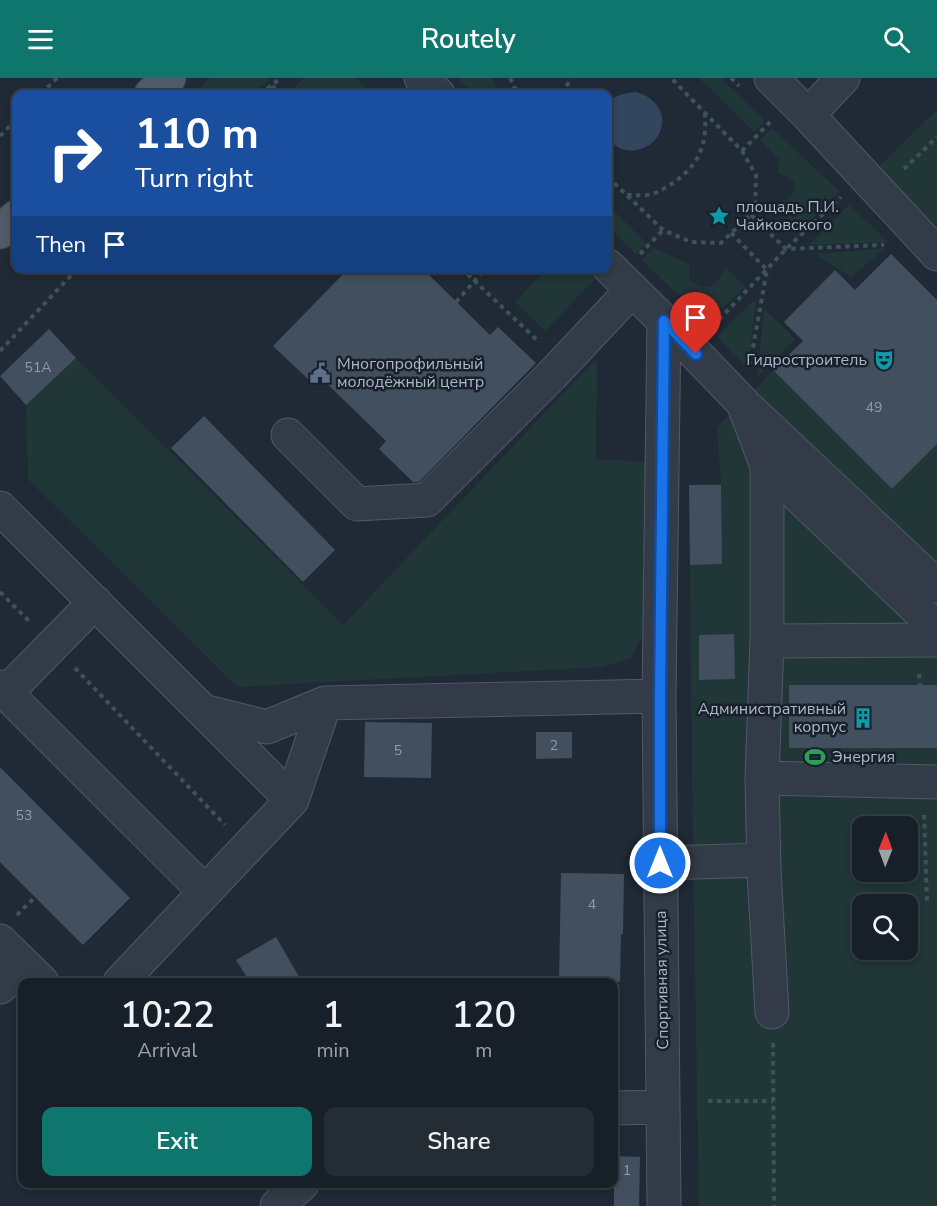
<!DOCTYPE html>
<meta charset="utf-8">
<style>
body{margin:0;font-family:"Nunito Sans",sans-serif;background:#242d34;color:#f1f3f6;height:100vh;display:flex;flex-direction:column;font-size:22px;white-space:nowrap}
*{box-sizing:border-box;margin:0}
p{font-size:20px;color:#9ea3a8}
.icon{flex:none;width:33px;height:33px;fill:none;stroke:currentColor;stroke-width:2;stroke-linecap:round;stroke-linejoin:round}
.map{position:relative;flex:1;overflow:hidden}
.sheet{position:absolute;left:18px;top:900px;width:600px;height:210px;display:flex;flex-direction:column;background:#172028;border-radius:12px;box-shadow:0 3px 9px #0003,0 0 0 2px #363e45}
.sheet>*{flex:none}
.guide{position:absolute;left:12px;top:12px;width:600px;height:183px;border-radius:12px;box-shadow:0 3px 9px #0003,0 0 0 2px #363e45;background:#1a4fa0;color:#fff;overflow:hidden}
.needle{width:39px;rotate:1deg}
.fabs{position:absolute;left:852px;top:738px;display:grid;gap:12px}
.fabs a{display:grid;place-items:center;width:66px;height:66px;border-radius:12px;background:#172028;box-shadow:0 3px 9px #0003,0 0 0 2px #363e45;font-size:30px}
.pin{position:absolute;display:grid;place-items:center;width:51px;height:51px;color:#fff;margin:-62px -26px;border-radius:50% 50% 50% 0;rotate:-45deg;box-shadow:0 0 6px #0007}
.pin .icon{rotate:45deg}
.me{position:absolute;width:66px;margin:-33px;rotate:0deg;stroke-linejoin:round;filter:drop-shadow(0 0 4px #0008)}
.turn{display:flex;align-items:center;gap:21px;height:126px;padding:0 24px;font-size:27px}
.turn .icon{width:78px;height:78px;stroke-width:2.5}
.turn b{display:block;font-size:42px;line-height:51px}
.then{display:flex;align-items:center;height:57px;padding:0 24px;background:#0003;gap:12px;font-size:22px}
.eta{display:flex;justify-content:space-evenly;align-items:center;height:102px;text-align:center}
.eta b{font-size:36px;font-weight:600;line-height:42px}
.action{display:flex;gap:12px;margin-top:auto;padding:12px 24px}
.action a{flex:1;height:69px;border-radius:12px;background:#0f766e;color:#fff;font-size:24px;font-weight:600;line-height:69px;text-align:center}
.action a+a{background:#242d34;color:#f1f3f6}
header{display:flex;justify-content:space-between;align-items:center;height:78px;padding:0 24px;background:#0f766e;color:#fff;font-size:27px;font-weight:600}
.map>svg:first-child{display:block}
.green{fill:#213637;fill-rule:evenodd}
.water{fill:#32465e}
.building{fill:#424f5e}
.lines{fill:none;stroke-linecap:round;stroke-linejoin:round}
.minor-casing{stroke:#505965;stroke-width:35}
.major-casing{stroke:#3c4550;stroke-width:35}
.path{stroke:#3e5355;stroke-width:4;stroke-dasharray:4.5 4.5;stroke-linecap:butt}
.minor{stroke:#323b47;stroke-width:33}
.major{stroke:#505b67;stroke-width:33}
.route-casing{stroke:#114b97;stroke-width:15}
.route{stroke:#1a73e8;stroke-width:10}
.labels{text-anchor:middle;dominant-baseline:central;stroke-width:5;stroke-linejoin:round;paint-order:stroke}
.number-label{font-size:14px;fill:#929caa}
.poi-label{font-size:16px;fill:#acb6c4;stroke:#18212b;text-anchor:start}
.street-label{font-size:16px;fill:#acb6c4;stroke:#18212b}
</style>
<header><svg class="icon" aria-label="menu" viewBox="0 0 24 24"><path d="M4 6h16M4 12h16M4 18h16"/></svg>Routely<svg class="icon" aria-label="search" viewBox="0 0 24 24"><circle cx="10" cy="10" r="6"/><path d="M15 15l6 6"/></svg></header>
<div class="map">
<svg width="937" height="1128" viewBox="0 0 937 1128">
<rect width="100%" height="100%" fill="#1f2a36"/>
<path class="green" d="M 210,0 L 271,0 L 259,10 L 231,16 L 219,16 L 197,13 Z
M 304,0 L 356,0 L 372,16 L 299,16 L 293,11 Z
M 457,0 L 492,0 L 499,16 L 473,16 Z
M 699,0 L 721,0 L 765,43 L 754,54 Z
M 937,32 L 937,150 L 878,89 Z
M 772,50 L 839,113 L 801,153 L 776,127 C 787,123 795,117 795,105 L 787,98 L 778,95 L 779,82 L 760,62 Z
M 608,127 L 646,165 L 636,176 L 608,148 Z
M 849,127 L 889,164 L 809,167 Z
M 654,170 L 689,186 L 689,198 L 691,204 C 711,215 717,207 725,189 L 745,209 L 706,244 L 642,182 Z
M 886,170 L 851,199 L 815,176 Z
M 547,191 L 585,191 L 595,201 L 545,253 L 515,224 Z
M 756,221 L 748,291 L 717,258 Z
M 764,231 L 795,261 L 757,300 Z
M 76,280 L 343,547 L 597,280 L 596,381 L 648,384 L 646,551 L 631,580 L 602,589 L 237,609 L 28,401 L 26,327 Z
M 773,292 L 892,411 L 937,366 L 937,1128 L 699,1128 L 693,773 L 689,407 L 721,406 L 717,349 L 743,325 ZM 862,748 L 908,748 L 908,794 L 862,794 ZM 862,826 L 908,826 L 908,872 L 862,872 Z"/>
<path class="water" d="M 636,14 C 655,19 669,36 659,56 C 650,74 621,80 609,60 C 606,55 608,48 608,42 C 608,38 607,32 608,28 C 612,17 626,15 636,14 Z"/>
<path class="building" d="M 891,176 L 937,222 L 937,366 L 892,411 L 773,292 L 803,263 L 784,244 L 835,192 L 855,212 Z
M 349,190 L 422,190 L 490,257 L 498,249 L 536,285 L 419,404 L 413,404 L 379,371 L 386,363 L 315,294 L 308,301 L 273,268 Z
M 49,251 L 76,280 L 26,327 L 0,298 Z
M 204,338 L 335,472 L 303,504 L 171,370 Z
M 689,407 L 721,407 L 722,486 L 690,487 Z
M 734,556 L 735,601 L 699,602 L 699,557 Z
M 789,607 L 937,607 L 937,670 L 789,670 Z
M 365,644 L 432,645 L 431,700 L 364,699 Z
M 536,654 L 572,654 L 572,680 L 536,681 Z
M 0,689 L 130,820 L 83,867 L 0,784 Z
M 561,795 L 624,796 L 623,856 L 621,856 L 620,904 L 559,904 Z
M 276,859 L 302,904 L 250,904 L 236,882 Z
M 614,1078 L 640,1079 L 639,1128 L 614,1128 Z"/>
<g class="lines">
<g class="minor-casing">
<path id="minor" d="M 421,0 L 438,16
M 771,0 L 808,37 L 937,176
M 808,37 L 843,0
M 608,188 L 664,243 L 743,325 L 767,388 L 767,563 L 937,562
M 749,331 L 937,508
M 288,357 L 357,426 L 427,422 L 551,298 L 632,212
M 767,388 L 937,550
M 0,430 L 292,722 L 120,904
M 767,563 L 762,700 L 764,793 L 772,934
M 0,609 L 205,814
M 6,615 L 95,524
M 203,633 L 267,649 L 325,625
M 762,700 L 937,704
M 292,722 L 325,625 L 659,618
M 661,785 L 764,782
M 0,863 L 42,904
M 0,909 L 24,887
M 614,1030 L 663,1029
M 277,1128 L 302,1106
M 664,1128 L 659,618 L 664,243"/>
</g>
<g class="major-casing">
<path id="major" d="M 151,16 L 169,0
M 0,154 L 16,139"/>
</g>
<path class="path" d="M 510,0 L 514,9 L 521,16
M 731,0 L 739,8
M 272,8 L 281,16
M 41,16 L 57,0
M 260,16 L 281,0
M 562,16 L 571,0
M 0,58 L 16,42
M 742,73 L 770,44
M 904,91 L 937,59
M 608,99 L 663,152 L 691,164 L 721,165 L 755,132 L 756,97 L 742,73 L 671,0
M 627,117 C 634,117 640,118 647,117 C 656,116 665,110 673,105 C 700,86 707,67 705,35
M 751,137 L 786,171 L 884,167
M 731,155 L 767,192 L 750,286
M 640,176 L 663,152
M 461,190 L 538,263
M 456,224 L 486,190
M 713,248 L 786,171 L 841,119
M 0,273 L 78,190
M 0,514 L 30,544
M 75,590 L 225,747
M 919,596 L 920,607
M 924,737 L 927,824
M 17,837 L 35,819
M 773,965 L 774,1128
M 708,1023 L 773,1023"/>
<use href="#minor" class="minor"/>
<use href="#major" class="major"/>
</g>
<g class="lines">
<g class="route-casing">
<path id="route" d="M 660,785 L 660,618 L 664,243 L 696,276"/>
</g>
<use href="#route" class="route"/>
</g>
<defs>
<g id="sight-bare" transform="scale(1.62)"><path d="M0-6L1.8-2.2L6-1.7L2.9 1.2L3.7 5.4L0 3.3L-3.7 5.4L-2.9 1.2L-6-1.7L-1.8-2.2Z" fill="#0f9aa8" stroke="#18212b" stroke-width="2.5" paint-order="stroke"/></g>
<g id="theatre-bare" transform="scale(1.62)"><path d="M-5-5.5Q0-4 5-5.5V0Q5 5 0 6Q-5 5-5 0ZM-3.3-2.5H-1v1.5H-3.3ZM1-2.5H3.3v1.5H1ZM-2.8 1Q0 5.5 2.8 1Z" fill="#0f9aa8" stroke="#18212b" stroke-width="2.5" paint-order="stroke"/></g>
<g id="civic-bare" transform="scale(1.62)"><path d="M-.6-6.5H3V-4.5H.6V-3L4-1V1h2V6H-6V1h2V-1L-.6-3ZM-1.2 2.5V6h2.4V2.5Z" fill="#5c6f8a" stroke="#18212b" stroke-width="2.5" paint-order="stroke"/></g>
<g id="building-bare" transform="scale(1.62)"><path d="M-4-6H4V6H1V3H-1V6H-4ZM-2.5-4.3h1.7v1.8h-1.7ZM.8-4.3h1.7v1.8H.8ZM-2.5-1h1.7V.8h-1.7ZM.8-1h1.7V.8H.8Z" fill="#0f9aa8" stroke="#18212b" stroke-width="2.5" paint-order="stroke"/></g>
<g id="stadium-bare" transform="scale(1.62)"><path d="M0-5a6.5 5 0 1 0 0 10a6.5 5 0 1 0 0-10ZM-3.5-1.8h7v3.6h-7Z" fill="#2e9e5b" stroke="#18212b" stroke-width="2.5" paint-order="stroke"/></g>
</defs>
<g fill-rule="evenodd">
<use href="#sight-bare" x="719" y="138"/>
<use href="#theatre-bare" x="884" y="282"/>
<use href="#civic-bare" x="320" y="295"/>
<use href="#building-bare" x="863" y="640"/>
<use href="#stadium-bare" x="815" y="679"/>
</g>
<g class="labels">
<g class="number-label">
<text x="38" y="289">51А</text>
<text x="874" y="329">49</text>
<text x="554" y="667">2</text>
<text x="398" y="672">5</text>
<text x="24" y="737">53</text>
<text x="592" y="826">4</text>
<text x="627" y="1092">1</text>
</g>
<g class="poi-label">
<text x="736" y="129">площадь П.И.<tspan x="736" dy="18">Чайковского</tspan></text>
<text x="867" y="282" text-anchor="end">Гидростроитель</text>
<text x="337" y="286">Многопрофильный<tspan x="337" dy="18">молодёжный центр</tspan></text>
<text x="846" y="631" text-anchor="end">Административный<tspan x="846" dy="18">корпус</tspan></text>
<text x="832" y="679">Энергия</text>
</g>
<g class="street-label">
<text transform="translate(662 902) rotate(-91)">Спортивная улица</text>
</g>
</g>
</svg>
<div class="fabs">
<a><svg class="needle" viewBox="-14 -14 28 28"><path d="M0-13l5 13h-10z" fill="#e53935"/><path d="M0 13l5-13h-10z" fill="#9ea3a8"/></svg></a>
<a><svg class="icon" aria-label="search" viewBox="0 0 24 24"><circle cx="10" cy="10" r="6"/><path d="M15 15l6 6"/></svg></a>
</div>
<div class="pin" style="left:696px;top:276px;background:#d93025"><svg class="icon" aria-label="arrive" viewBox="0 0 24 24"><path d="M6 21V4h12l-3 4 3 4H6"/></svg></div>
<svg class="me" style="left:660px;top:785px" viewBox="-20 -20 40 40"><circle r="17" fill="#1a73e8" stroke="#fff" stroke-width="3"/><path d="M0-11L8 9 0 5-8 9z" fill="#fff"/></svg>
<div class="guide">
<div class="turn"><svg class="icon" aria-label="right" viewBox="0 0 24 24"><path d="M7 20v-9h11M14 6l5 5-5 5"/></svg><div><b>110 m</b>Turn right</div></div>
<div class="then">Then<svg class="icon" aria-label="arrive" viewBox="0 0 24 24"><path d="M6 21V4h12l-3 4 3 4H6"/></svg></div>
</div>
<section class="sheet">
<div class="eta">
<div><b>10:22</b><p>Arrival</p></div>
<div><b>1</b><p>min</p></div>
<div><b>120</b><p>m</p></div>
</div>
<div class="action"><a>Exit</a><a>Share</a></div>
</section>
</div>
